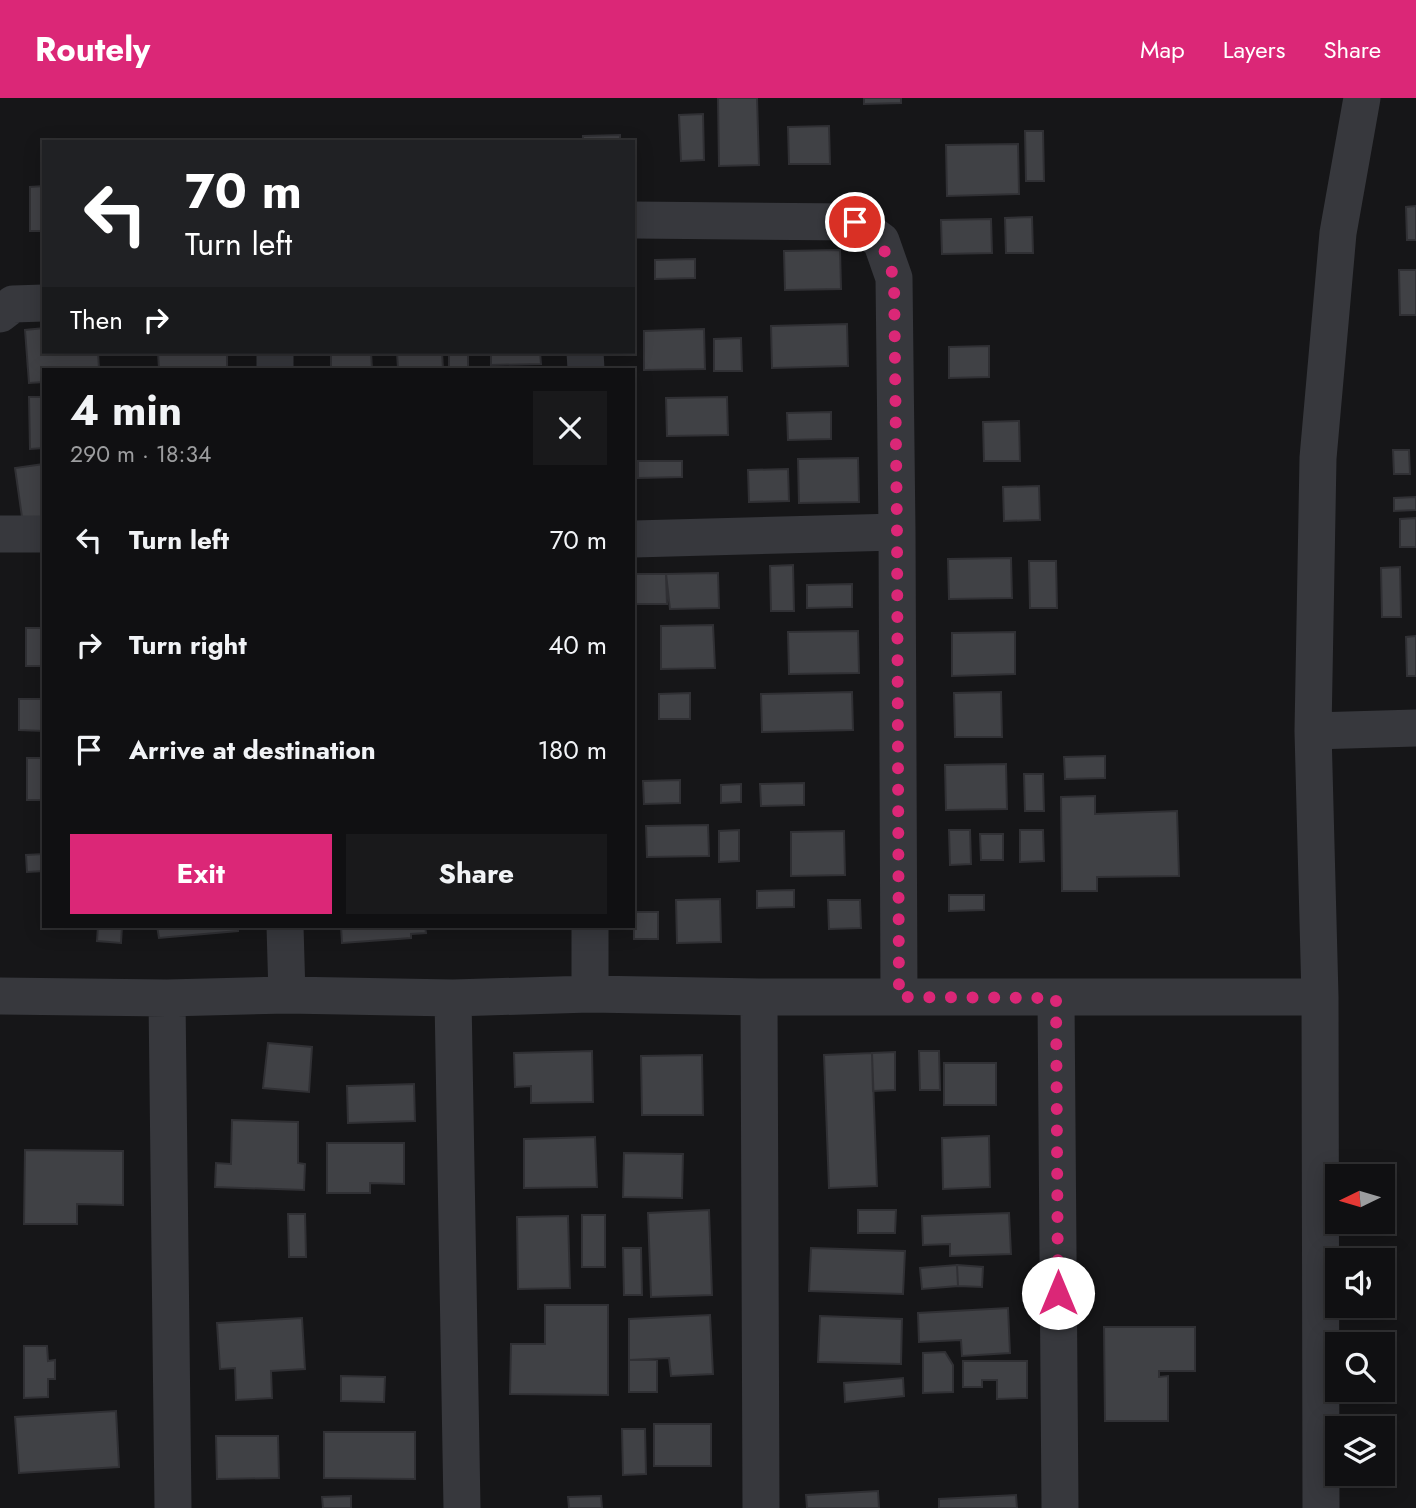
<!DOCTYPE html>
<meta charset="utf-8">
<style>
body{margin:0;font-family:Jost,sans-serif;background:#19191b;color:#f1f3f6;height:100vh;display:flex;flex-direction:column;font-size:26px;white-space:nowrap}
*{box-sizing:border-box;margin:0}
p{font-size:23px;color:#9c9d9f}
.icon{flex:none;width:38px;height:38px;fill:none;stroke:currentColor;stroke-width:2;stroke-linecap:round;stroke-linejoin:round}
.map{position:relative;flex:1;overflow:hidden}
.side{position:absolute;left:42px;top:270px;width:593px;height:560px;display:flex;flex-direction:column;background:#101012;border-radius:0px;box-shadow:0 4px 18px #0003,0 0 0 2px #303032}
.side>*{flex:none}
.guide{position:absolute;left:42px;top:42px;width:593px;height:214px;border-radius:0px;box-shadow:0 4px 18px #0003,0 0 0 2px #303032;background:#202124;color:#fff;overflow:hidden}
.needle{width:46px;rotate:265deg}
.buttons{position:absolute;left:1325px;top:1066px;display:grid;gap:14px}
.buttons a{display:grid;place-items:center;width:70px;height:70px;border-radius:0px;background:#101012;box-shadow:0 4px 18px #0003,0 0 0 2px #303032;font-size:35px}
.pin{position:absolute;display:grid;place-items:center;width:60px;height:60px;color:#fff;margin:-30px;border:4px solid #fff;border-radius:50%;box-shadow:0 2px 7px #0007}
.me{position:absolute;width:77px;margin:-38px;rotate:0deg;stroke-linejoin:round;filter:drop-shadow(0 0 5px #0008)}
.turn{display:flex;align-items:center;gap:24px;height:147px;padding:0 28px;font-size:32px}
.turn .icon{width:91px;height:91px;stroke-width:2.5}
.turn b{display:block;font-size:49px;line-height:60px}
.then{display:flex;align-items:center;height:66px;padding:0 28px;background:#0003;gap:14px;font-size:26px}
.round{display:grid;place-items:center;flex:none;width:74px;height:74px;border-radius:0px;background:#19191b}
.summary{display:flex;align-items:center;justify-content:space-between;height:119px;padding:0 28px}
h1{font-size:42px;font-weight:700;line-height:52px}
.cta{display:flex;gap:14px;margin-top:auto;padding:14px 28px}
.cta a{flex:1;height:80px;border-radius:0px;background:#db2777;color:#fff;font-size:28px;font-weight:700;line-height:80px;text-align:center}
.cta a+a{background:#19191b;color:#f1f3f6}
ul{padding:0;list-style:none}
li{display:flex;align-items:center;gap:21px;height:105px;padding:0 28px}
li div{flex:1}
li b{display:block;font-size:26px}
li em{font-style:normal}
header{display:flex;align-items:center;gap:42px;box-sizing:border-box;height:98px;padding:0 35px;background:#db2777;color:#fff}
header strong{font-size:33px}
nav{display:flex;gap:38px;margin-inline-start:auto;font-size:24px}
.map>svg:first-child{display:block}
.building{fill:#404145;stroke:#303034;stroke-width:2}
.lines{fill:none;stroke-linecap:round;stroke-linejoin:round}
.minor{stroke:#37383d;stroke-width:37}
.route{stroke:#db2777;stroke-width:12;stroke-dasharray:0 21.6}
</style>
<header>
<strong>Routely</strong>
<nav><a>Map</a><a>Layers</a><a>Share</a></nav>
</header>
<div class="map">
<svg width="1416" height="1410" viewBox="0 0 1416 1410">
<rect width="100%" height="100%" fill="#161618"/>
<path class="building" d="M 718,0 L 757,0 L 759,67 L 719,68 Z
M 864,0 L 901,0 L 901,5 L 864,6 Z
M 703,16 L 704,62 L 681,63 L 679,17 Z
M 829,28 L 830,66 L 789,66 L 788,29 Z
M 1025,33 L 1043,33 L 1044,83 L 1026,83 Z
M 620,37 L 620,44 L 583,44 L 583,38 Z
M 1018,46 L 1019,96 L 947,98 L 946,47 Z
M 44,88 L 44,133 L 30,133 L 30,89 Z
M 1416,108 L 1416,142 L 1407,142 L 1406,109 Z
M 1032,119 L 1033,155 L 1006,155 L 1005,120 Z
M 991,121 L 992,155 L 942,156 L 941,122 Z
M 840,152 L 841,191 L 785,192 L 784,153 Z
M 695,161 L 695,180 L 655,181 L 655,162 Z
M 1399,172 L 1416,172 L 1416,217 L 1400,217 Z
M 847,226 L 848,268 L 772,270 L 771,228 Z
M 44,230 L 44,254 L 98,254 L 99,271 L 44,271 L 44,284 L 29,285 L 25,232 Z
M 704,231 L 705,271 L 644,272 L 644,233 Z
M 741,240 L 742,273 L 714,273 L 714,241 Z
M 989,248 L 989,279 L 949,280 L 949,249 Z
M 158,254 L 227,254 L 227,271 L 159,271 Z
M 331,254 L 371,254 L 372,271 L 331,271 Z
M 397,254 L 442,254 L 443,271 L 398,271 Z
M 491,254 L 540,254 L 541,266 L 491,267 Z
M 468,256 L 468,271 L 449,271 L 449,257 Z
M 29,299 L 44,299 L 44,350 L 30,351 Z
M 727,299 L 728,337 L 667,338 L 666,300 Z
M 831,314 L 831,341 L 788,342 L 787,315 Z
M 1019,323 L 1020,363 L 984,363 L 983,324 Z
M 1393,352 L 1409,352 L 1410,376 L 1394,376 Z
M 858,360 L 859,404 L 799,405 L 798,361 Z
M 638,363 L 682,363 L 682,379 L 638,380 Z
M 44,366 L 44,431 L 24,433 L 15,370 Z
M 788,371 L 789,403 L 749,404 L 748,372 Z
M 1039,388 L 1040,422 L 1004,423 L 1003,389 Z
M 1416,399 L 1416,412 L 1394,413 L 1394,400 Z
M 1416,420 L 1416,449 L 1400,449 L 1400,421 Z
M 1011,460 L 1012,500 L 949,501 L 948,461 Z
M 1029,463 L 1056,463 L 1057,510 L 1030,510 Z
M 793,467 L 794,513 L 771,513 L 770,468 Z
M 1400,469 L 1401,519 L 1382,519 L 1381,470 Z
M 718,475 L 719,510 L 670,511 L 666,476 Z
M 634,476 L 666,476 L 667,506 L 635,506 Z
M 852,486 L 852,509 L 807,510 L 807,487 Z
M 713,527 L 715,570 L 661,571 L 661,528 Z
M 26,530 L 44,530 L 44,568 L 26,568 Z
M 858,533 L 859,575 L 789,576 L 788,534 Z
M 1015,534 L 1015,576 L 952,578 L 952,535 Z
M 1416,538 L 1416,578 L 1407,578 L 1406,539 Z
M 852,594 L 853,632 L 762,634 L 761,596 Z
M 1001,594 L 1002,639 L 955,639 L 954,595 Z
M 690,595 L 690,621 L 659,621 L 659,596 Z
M 19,601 L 44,601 L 44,633 L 19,632 Z
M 1105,658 L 1105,680 L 1065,681 L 1064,659 Z
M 27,660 L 44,660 L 44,702 L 27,702 Z
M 1006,666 L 1007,711 L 946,712 L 945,667 Z
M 1024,676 L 1043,676 L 1044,713 L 1025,713 Z
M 680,682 L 680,705 L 644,706 L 643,683 Z
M 804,685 L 804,707 L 761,708 L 760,686 Z
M 741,686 L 741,704 L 721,705 L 721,687 Z
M 1095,698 L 1095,716 L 1177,713 L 1179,778 L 1097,779 L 1097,793 L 1062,793 L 1061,699 Z
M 708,727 L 709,758 L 647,759 L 646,728 Z
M 739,732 L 739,763 L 719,764 L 719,733 Z
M 949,732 L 970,732 L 971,766 L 950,767 Z
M 1020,732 L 1043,732 L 1044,763 L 1020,764 Z
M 844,733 L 845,777 L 791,778 L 791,734 Z
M 980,736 L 1003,736 L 1003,762 L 981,762 Z
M 44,756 L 44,773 L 27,774 L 26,757 Z
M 794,792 L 794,809 L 757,810 L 757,793 Z
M 949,797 L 984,797 L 984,812 L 949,813 Z
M 720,801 L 721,844 L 677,845 L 676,802 Z
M 828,802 L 860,802 L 861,830 L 829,831 Z
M 634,814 L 658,814 L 658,841 L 634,841 Z
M 98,828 L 122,828 L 121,845 L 97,843 Z
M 157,828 L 238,828 L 238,833 L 159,840 Z
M 341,828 L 425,828 L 426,835 L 411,836 L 411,840 L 342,845 Z
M 268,945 L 312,949 L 309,994 L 263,990 Z
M 592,953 L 593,1004 L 531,1005 L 531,988 L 515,989 L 514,955 Z
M 919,953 L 939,953 L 940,992 L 920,992 Z
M 895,954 L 895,992 L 873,993 L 872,955 Z
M 872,955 L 877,1088 L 829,1090 L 824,957 Z
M 702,957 L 703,1017 L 642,1017 L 641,958 Z
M 944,965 L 996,965 L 996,1007 L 944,1007 Z
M 414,986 L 415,1023 L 348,1025 L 347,988 Z
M 232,1022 L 298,1024 L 298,1065 L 305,1066 L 304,1092 L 215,1089 L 216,1065 L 231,1066 Z
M 989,1038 L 990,1089 L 943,1091 L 942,1040 Z
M 595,1039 L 597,1089 L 524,1090 L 524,1041 Z
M 327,1045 L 404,1045 L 404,1086 L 370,1085 L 370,1095 L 327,1095 Z
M 25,1052 L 123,1053 L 123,1107 L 77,1106 L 77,1126 L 24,1126 Z
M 624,1055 L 683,1056 L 682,1100 L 623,1099 Z
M 709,1112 L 712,1197 L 651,1199 L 648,1115 Z
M 858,1112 L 896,1112 L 895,1135 L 858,1135 Z
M 1009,1115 L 1011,1156 L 950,1158 L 950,1146 L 923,1147 L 922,1118 Z
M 288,1116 L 305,1116 L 306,1159 L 289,1159 Z
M 582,1117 L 605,1117 L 605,1169 L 582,1169 Z
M 568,1118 L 570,1190 L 518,1191 L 517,1119 Z
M 623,1150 L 641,1150 L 642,1197 L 624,1197 Z
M 811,1150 L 905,1153 L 903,1196 L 809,1193 Z
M 957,1167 L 958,1188 L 922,1191 L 920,1170 Z
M 957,1167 L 983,1169 L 982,1189 L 958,1188 Z
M 545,1207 L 608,1207 L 608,1297 L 510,1296 L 511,1246 L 545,1246 Z
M 1008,1210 L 1010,1255 L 962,1258 L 961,1242 L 919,1244 L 918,1215 Z
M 710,1217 L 713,1276 L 671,1278 L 669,1260 L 629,1262 L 629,1221 Z
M 820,1218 L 902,1221 L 901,1266 L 818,1264 Z
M 302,1220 L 305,1271 L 271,1273 L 272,1300 L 236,1302 L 235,1270 L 220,1271 L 217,1225 Z
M 1104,1229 L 1195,1229 L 1195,1273 L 1159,1273 L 1159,1279 L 1168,1278 L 1168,1323 L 1105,1323 Z
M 24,1248 L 47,1248 L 48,1263 L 55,1262 L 55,1281 L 48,1281 L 48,1299 L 24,1300 Z
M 945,1254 L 953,1267 L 953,1294 L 923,1295 L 923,1255 Z
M 629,1262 L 657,1262 L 657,1294 L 629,1294 Z
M 963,1263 L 1027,1263 L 1027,1300 L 997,1301 L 997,1282 L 982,1282 L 982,1289 L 963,1289 Z
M 341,1278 L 385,1279 L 384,1304 L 341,1303 Z
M 903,1280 L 904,1298 L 845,1304 L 844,1285 Z
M 116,1313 L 119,1369 L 19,1375 L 15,1319 Z
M 654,1326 L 711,1326 L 711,1368 L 654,1368 Z
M 622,1331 L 645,1331 L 646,1376 L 623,1377 Z
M 324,1334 L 415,1334 L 415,1381 L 324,1380 Z
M 216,1338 L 278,1338 L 279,1380 L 217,1381 Z
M 878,1393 L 879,1410 L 807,1410 L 806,1397 Z
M 1016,1397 L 1017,1410 L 939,1410 L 939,1401 Z
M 351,1398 L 351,1410 L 323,1410 L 322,1399 Z
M 601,1398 L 602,1410 L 569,1410 L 568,1399 Z"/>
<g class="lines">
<path class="minor" d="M 634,122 L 855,124 L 881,143 L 894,180 L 897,434 L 899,899
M 0,216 L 13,206 L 44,205
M 275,254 L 275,271
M 585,254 L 586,271
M 0,436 L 44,436
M 634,441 L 897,434
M 1313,633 L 1416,630
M 285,828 L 287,897
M 590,828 L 590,896
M 0,898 L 167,900 L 287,897 L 453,900 L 590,896 L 759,899 L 1320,899
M 759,899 L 761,1410
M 167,900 L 173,1410
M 453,900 L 462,1410
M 1056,900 L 1060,1410
M 1321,1410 L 1320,899 L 1313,633 L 1318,360 L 1338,135 L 1362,0"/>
</g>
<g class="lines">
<path class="route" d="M 855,124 L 881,143 L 894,180 L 897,434 L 899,899 L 1056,900 L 1058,1195"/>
</g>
</svg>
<div class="buttons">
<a><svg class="needle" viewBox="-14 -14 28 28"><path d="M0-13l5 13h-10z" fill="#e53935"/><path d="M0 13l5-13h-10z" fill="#9c9d9f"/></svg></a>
<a><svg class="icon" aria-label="sound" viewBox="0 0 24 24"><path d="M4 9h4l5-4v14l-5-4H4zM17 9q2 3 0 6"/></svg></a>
<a><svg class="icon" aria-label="search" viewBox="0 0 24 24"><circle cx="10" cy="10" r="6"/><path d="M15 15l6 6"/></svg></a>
<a><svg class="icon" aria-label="layers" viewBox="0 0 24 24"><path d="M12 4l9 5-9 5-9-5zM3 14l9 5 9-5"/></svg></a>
</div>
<div class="pin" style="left:855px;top:124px;background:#d93025"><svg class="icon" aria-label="arrive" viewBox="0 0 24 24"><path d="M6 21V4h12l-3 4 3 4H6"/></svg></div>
<svg class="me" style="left:1058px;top:1195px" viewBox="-20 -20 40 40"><circle r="19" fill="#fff"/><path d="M0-13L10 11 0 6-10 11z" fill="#db2777"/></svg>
<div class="guide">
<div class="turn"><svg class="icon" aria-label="left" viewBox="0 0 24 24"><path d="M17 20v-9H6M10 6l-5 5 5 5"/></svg><div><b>70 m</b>Turn left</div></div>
<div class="then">Then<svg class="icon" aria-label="right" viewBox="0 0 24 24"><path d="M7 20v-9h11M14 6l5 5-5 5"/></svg></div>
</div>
<section class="side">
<div class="summary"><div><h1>4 min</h1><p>290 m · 18:34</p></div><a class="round"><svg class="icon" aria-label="close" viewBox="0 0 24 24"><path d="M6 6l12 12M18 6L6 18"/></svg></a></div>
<ul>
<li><svg class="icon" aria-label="left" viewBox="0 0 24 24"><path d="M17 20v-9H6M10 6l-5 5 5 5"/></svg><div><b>Turn left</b></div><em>70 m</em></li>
<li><svg class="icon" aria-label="right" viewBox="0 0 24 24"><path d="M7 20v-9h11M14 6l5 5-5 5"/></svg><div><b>Turn right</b></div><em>40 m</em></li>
<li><svg class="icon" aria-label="arrive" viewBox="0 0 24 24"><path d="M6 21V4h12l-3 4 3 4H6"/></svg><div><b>Arrive at destination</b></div><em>180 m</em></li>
</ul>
<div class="cta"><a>Exit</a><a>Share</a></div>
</section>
</div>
